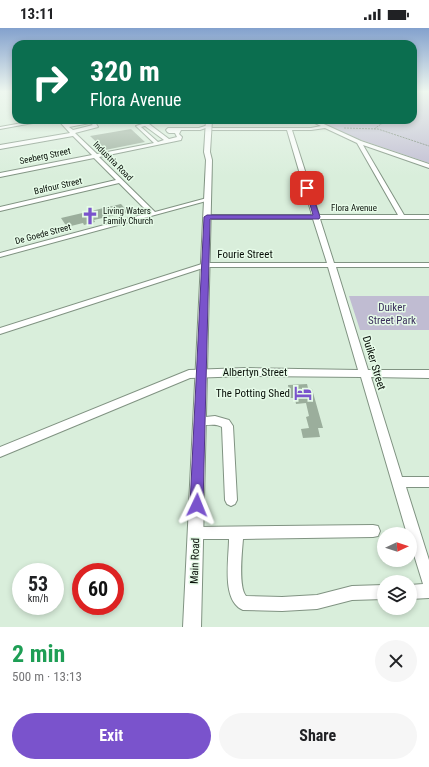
<!DOCTYPE html>
<meta charset="utf-8">
<style>
body{margin:0;font-family:"Roboto Condensed",sans-serif;background:#f6f6f6;color:#202124;height:100vh;display:flex;flex-direction:column;font-size:15px;white-space:nowrap}
*{box-sizing:border-box;margin:0}
p{font-size:13px;color:#757577}
.icon{flex:none;width:22px;height:22px;fill:none;stroke:currentColor;stroke-width:2;stroke-linecap:round;stroke-linejoin:round}
.map{position:relative;height:599px;overflow:hidden}
.details{display:flex;flex-direction:column;background:#fff;flex:1}
.details>*{flex:none}
.hud{position:absolute;left:12px;top:12px;width:405px;height:84px;border-radius:12px;box-shadow:0 2px 6px #0003;background:#0b6e4f;color:#fff;overflow:hidden}
.needle{width:26px;rotate:86deg}
.buttons{position:absolute;left:377px;top:499px;display:grid;gap:8px}
.buttons a{display:grid;place-items:center;width:40px;height:40px;border-radius:50%;background:#fff;box-shadow:0 2px 6px #0003;font-size:20px}
.speed{position:absolute;left:12px;top:535px;display:flex;gap:8px;font-size:20px;font-weight:700;text-align:center}
.speed>*{display:grid;place-content:center;width:52px;height:52px;border-radius:50%;background:#fff;box-shadow:0 2px 6px #0003;line-height:1}
.speed small{font-size:10px;font-weight:400}
.speed .limit{border:6px solid #d22;background:#fff;color:#111}
.pin{position:absolute;display:grid;place-items:center;width:34px;height:34px;color:#fff;margin:-17px;border-radius:8px;box-shadow:0 2px 6px #0006}
.me{position:absolute;width:44px;margin:-22px;rotate:2deg;stroke-linejoin:round;filter:drop-shadow(0 0 3px #0008)}
.turn{display:flex;align-items:center;gap:14px;height:84px;padding:0 12px;font-size:18px}
.turn .icon{width:52px;height:52px;stroke-width:2.5}
.turn b{display:block;font-size:28px;line-height:34px}
.round{display:grid;place-items:center;flex:none;width:42px;height:42px;border-radius:21px;background:#f6f6f6}
.head{display:flex;align-items:center;justify-content:space-between;height:68px;padding:0 12px}
h1{font-size:24px;font-weight:700;line-height:30px;color:#1e9e55}
.primary-button{display:flex;gap:8px;margin-top:auto;padding:8px 12px}
.primary-button a{flex:1;height:46px;border-radius:24px;background:#7a53cc;color:#fff;font-size:16px;font-weight:700;line-height:46px;text-align:center}
.primary-button a+a{background:#f6f6f6;color:#202124}
.status{display:flex;justify-content:space-between;align-items:center;height:28px;padding:0 20px;background:#fff;direction:ltr}
.status svg{height:11px;fill:currentColor}
.map>svg:first-child{display:block}
.green{fill:#c0bcd2}
.building{fill:#9bae9c}
.lines{fill:none;stroke-linecap:round;stroke-linejoin:round}
.minor-casing{stroke:#809382;stroke-width:2}
.major-casing{stroke:#809382;stroke-width:2}
.path{stroke:#728073;stroke-width:1;stroke-dasharray:2 1;stroke-linecap:butt}
.minor{fill:#fff;fill-rule:evenodd}
.major{fill:#fff;fill-rule:evenodd}
.route{fill:#7a53cc;stroke:#4f3685}
.labels{text-anchor:middle;dominant-baseline:central;stroke-width:3;stroke-linejoin:round;paint-order:stroke}
.far-street-label{font-size:9px;fill:#091009;stroke:#e6fbe8}
.far-poi-label{font-size:9px;fill:#091009;stroke:#e6fbe8;text-anchor:start}
.street-label{font-size:11px;fill:#091009;stroke:#e6fbe8}
.park-label{font-size:11px;fill:#3b2f5c;stroke:#e6fbe8}
.poi-label{font-size:11px;fill:#091009;stroke:#e6fbe8;text-anchor:end}
</style>
<div class="status"><b>13:11</b><svg viewBox="0 0 49 12"><path d="M0 12V9h3v3zM5 12V6h3v6zM10 12V3h3v9zM15 12V0h3v12zM26 1h20v11H26zM47 4h2v5h-2z"/></svg></div>
<div class="map">
<svg width="429" height="599" viewBox="0 0 429 599">
<rect width="100%" height="100%" fill="#d9eedb"/>
<path class="green" d="M 413,64 L 429,64 L 429,135 L 323,99 L 320,92 L 413,92 Z
M 349,268 L 429,268 L 429,302 L 360,302 Z"/>
<path class="building" d="M 131,101 L 145,114 L 105,122 L 90,108 Z
M 121,176 L 128,184 L 94,192 L 95,194 L 84,197 L 83,195 L 67,199 L 61,190 Z
M 307,356 L 308,360 L 312,361 L 323,400 L 318,400 L 320,409 L 303,410 L 301,401 L 309,400 L 306,389 L 309,388 L 306,375 L 296,376 L 295,370 L 290,370 L 288,357 Z"/>
<g class="lines">
<g class="minor-casing">
<path id="minor" d="M 39,92 L 49,92 L 0,101 L 0,99 Z
M 58,92 L 63,92 L 67,96 L 90,93 L 95,94 L 98,99 L 75,105 L 97,126 L 154,115 L 136,98 L 155,92 L 162,92 L 149,96 L 169,111 L 177,109 L 175,105 C 170,105 168,106 166,102 L 168,100 L 199,100 L 211,96 L 211,98 L 200,102 L 181,102 L 179,106 L 182,109 L 181,112 L 99,129 L 155,184 L 207,170 L 210,172 L 0,229 L 0,225 L 149,185 L 119,155 L 0,183 L 0,179 L 116,152 L 94,130 L 0,149 L 0,145 L 92,127 L 73,108 L 0,121 L 0,117 L 70,105 ZM 90,95 L 93,97 L 73,102 L 69,99 ZM 145,98 L 164,112 L 158,114 L 141,99 Z
M 309,92 L 315,92 L 361,113 L 429,136 L 429,140 L 363,117 L 404,187 L 429,187 L 429,191 L 320,191 L 334,235 L 429,235 L 429,239 L 336,239 L 368,342 L 429,342 L 429,350 L 371,349 L 402,449 L 429,449 L 429,459 L 406,459 L 429,532 L 429,570 L 410,571 L 410,557 L 423,556 L 410,514 L 410,506 L 407,506 L 361,349 L 246,348 L 190,350 L 0,429 L 0,419 L 189,342 L 246,340 L 358,342 L 328,239 L 206,239 L 0,306 L 0,300 L 205,235 L 327,235 L 313,191 L 207,191 L 204,189 L 207,187 L 312,187 L 287,102 L 213,102 L 211,101 L 213,100 L 311,100 L 321,98 ZM 325,100 L 357,115 L 398,187 L 319,187 L 292,102 L 311,102 Z
M 215,388 L 229,392 L 233,398 L 237,472 L 235,476 L 231,478 L 227,476 L 225,472 L 222,399 C 214,394 205,399 196,396 L 195,393 L 196,390 Z
M 373,497 L 378,498 L 380,503 L 378,508 L 373,509 L 243,511 C 242,524 238,559 246,568 L 282,569 L 317,567 L 352,558 L 384,557 L 384,571 L 352,572 L 317,581 L 282,583 L 243,582 C 221,573 229,531 229,511 L 196,511 L 191,510 L 189,505 L 191,500 L 196,499 Z"/>
</g>
<g class="major-casing">
<path id="major" d="M 206,92 L 212,92 L 210,124 L 212,132 L 201,599 L 183,599 L 206,132 L 204,124 Z"/>
</g>
<path class="path" d="M 413,70 L 413,75
M 344,100 L 378,101 L 429,118
M 374,101 L 387,92"/>
<use href="#minor" class="minor"/>
<use href="#major" class="major"/>
</g>
<linearGradient id="sky" x2="0" y2="1"><stop stop-color="#83a1cd"/><stop offset="0.43" stop-color="#eef7ef"/><stop offset="1" stop-color="#eef7ef" stop-opacity="0"/></linearGradient>
<rect width="429" height="148" fill="url(#sky)"/>
<path class="route" d="M 305,159 L 310,160 L 320,189 L 319,191 L 210,191 L 203,477 L 201,481 L 197,483 L 192,481 L 190,477 L 204,189 L 207,187 L 313,187 Z"/>
<defs>
<g id="church-bare" transform="scale(1.38)"><path d="M-1.2-6h2.4v3.5h3.3v2.4h-3.3V6h-2.4V-.1h-3.3v-2.4h3.3Z" fill="#7a53cc" stroke="#e6fbe8" stroke-width="2.5" paint-order="stroke"/></g>
<g id="hotel-bare" transform="scale(1.38)"><path d="M-6-4.5h1.5V1H6V5H4.5V3h-9V5H-6ZM-4 0a1.8 1.8 0 1 1 3.6 0ZM.5 0V-2.5h3Q6-2.5 6 0Z" fill="#7a53cc" stroke="#e6fbe8" stroke-width="2.5" paint-order="stroke"/></g>
</defs>
<g fill-rule="evenodd">
<use href="#church-bare" x="90" y="188"/>
<use href="#hotel-bare" x="303" y="365"/>
</g>
<g class="labels">
<g class="far-street-label">
<text transform="translate(45 128) rotate(-12)">Seeberg Street</text>
<text transform="translate(113 133) rotate(45)">Industria Road</text>
<text transform="translate(58 158) rotate(-13)">Balfour Street</text>
<text x="354" y="180">Flora Avenue</text>
<text transform="translate(43 206) rotate(-15)">De Goede Street</text>
</g>
<g class="far-poi-label">
<text x="103" y="183">Living Waters<tspan x="103" dy="10">Family Church</tspan></text>
</g>
<g class="street-label">
<text x="245" y="226">Fourie Street</text>
<text transform="translate(374 335) rotate(73)">Duiker Street</text>
<text x="255" y="344">Albertyn Street</text>
<text transform="translate(195 533) rotate(-88)">Main Road</text>
</g>
<g class="park-label">
<text x="392" y="279">Duiker<tspan x="392" dy="13">Street Park</tspan></text>
</g>
<g class="poi-label">
<text x="290" y="365">The Potting Shed</text>
</g>
</g>
</svg>
<div class="buttons">
<a><svg class="needle" viewBox="-14 -14 28 28"><path d="M0-13l5 13h-10z" fill="#e53935"/><path d="M0 13l5-13h-10z" fill="#757577"/></svg></a>
<a><svg class="icon" aria-label="layers" viewBox="0 0 24 24"><path d="M12 4l9 5-9 5-9-5zM3 14l9 5 9-5"/></svg></a>
</div>
<div class="speed"><div>53<small>km/h</small></div><div class="limit">60</div></div>
<div class="pin" style="left:307px;top:160px;background:#d93025"><svg class="icon" aria-label="arrive" viewBox="0 0 24 24"><path d="M6 21V4h12l-3 4 3 4H6"/></svg></div>
<svg class="me" style="left:197px;top:477px" viewBox="-20 -20 40 40"><path d="M0-17L14 15 0 8-14 15z" fill="#7a53cc" stroke="#fff" stroke-width="4"/></svg>
<div class="hud">
<div class="turn"><svg class="icon" aria-label="right" viewBox="0 0 24 24"><path d="M7 20v-9h11M14 6l5 5-5 5"/></svg><div><b>320 m</b>Flora Avenue</div></div>
</div>
</div>
<section class="details">
<div class="head"><div><h1>2 min</h1><p>500 m · 13:13</p></div><a class="round"><svg class="icon" aria-label="close" viewBox="0 0 24 24"><path d="M6 6l12 12M18 6L6 18"/></svg></a></div>
<div class="primary-button"><a>Exit</a><a>Share</a></div>
</section>
